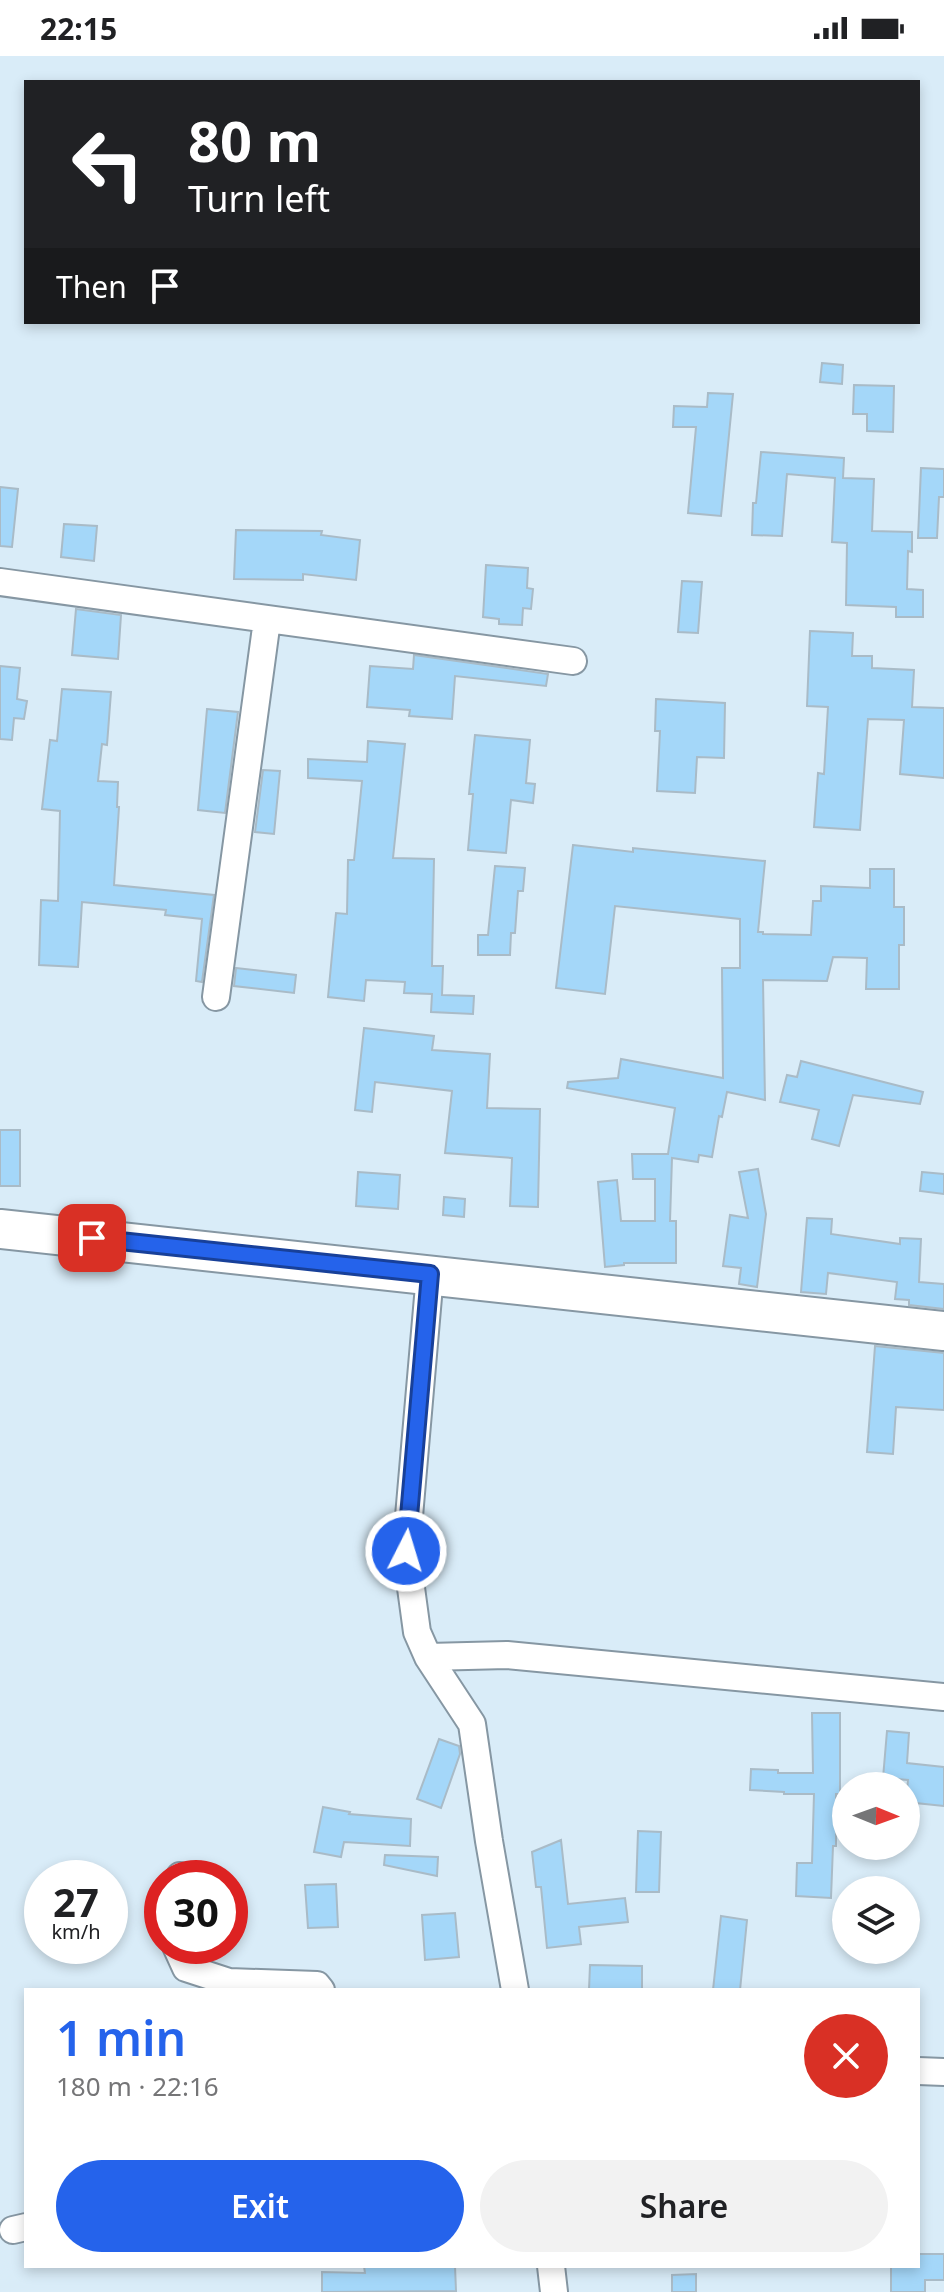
<!DOCTYPE html>
<meta charset="utf-8">
<style>
body{margin:0;font-family:"Noto Sans",sans-serif;background:#f2f2f2;color:#202124;height:100vh;display:flex;flex-direction:column;font-size:30px;white-space:nowrap}
*{box-sizing:border-box;margin:0}
p{font-size:26px;color:#757577}
.icon{flex:none;width:44px;height:44px;fill:none;stroke:currentColor;stroke-width:2;stroke-linecap:round;stroke-linejoin:round}
.map{position:relative;flex:1;overflow:hidden}
.details{position:absolute;left:24px;top:1932px;width:896px;height:280px;display:flex;flex-direction:column;background:#fff;border-radius:0px;box-shadow:0 4px 12px #0003}
.details>*{flex:none}
.hud{position:absolute;left:24px;top:24px;width:896px;height:244px;border-radius:0px;box-shadow:0 4px 12px #0003;background:#202124;color:#fff;overflow:hidden}
.needle{width:52px;rotate:91deg}
.tools{position:absolute;left:832px;top:1716px;display:grid;gap:16px}
.tools a{display:grid;place-items:center;width:88px;height:88px;border-radius:50%;background:#fff;box-shadow:0 4px 12px #0003;font-size:40px}
.speed{position:absolute;left:24px;top:1804px;display:flex;gap:16px;font-size:40px;font-weight:700;text-align:center}
.speed>*{display:grid;place-content:center;width:104px;height:104px;border-radius:50%;background:#fff;box-shadow:0 4px 12px #0003;line-height:1}
.speed small{font-size:20px;font-weight:400}
.speed .limit{border:12px solid #d22;background:#fff;color:#111}
.pin{position:absolute;display:grid;place-items:center;width:68px;height:68px;color:#fff;margin:-34px;border-radius:16px;box-shadow:0 4px 12px #0006}
.me{position:absolute;width:88px;margin:-44px;rotate:5deg;stroke-linejoin:round;filter:drop-shadow(0 0 6px #0008)}
.turn{display:flex;align-items:center;gap:28px;height:168px;padding:0 32px;font-size:36px}
.turn .icon{width:104px;height:104px;stroke-width:2.5}
.turn b{display:block;font-size:56px;line-height:68px}
.then{display:flex;align-items:center;height:76px;padding:0 32px;background:#0003;gap:16px;font-size:30px}
.round{display:grid;place-items:center;flex:none;width:84px;height:84px;border-radius:42px;background:#f2f2f2}
.headline{display:flex;align-items:center;justify-content:space-between;height:136px;padding:0 32px}
h1{font-size:48px;font-weight:600;line-height:60px;color:#2563eb}
.button{display:flex;gap:16px;margin-top:auto;padding:16px 32px}
.button a{flex:1;height:92px;border-radius:48px;background:#2563eb;color:#fff;font-size:32px;font-weight:600;line-height:92px;text-align:center}
.button a+a{background:#f2f2f2;color:#202124}
.status{display:flex;justify-content:space-between;align-items:center;height:56px;padding:0 40px;background:#fff;direction:ltr}
.status svg{height:22px;fill:currentColor}
.map>svg:first-child{display:block}
.building{fill:#a4d7f9;stroke:#a9bbc7;stroke-width:2}
.lines{fill:none;stroke-linecap:round;stroke-linejoin:round}
.street-casing{stroke:#8697a3;stroke-width:30}
.secondary-casing{stroke:#8697a3;stroke-width:42}
.street{stroke:#fff;stroke-width:26}
.secondary{stroke:#fff;stroke-width:38}
.route-casing{stroke:#184099;stroke-width:20}
.route{stroke:#2563eb;stroke-width:14}
</style>
<div class="status"><b>22:15</b><svg viewBox="0 0 49 12"><path d="M0 12V9h3v3zM5 12V6h3v6zM10 12V3h3v9zM15 12V0h3v12zM26 1h20v11H26zM47 4h2v5h-2z"/></svg></div>
<div class="map">
<svg width="944" height="2236" viewBox="0 0 944 2236">
<rect width="100%" height="100%" fill="#d9ecf8"/>
<path class="building" d="M 822,307 L 843,309 L 842,328 L 820,326 Z
M 854,329 L 894,330 L 893,376 L 867,375 L 867,358 L 853,358 Z
M 708,337 L 733,338 L 721,460 L 688,457 L 696,371 L 673,371 L 674,350 L 707,351 Z
M 761,396 L 844,402 L 843,422 L 874,423 L 872,475 L 912,476 L 912,496 L 908,495 L 907,533 L 923,534 L 923,561 L 896,561 L 896,551 L 846,549 L 847,487 L 832,486 L 835,422 L 787,418 L 782,480 L 752,479 L 753,447 L 756,447 Z
M 921,412 L 944,413 L 944,441 L 939,441 L 937,482 L 918,482 Z
M 0,431 L 18,433 L 12,491 L 0,490 Z
M 64,468 L 97,470 L 94,505 L 61,501 Z
M 236,474 L 322,475 L 321,479 L 360,484 L 356,524 L 303,518 L 303,524 L 234,523 Z
M 486,509 L 528,512 L 527,532 L 533,533 L 531,553 L 523,552 L 522,569 L 499,568 L 499,563 L 483,561 Z
M 682,525 L 702,526 L 698,577 L 678,576 Z
M 76,553 L 121,559 L 118,603 L 72,599 Z
M 810,575 L 853,577 L 852,600 L 872,600 L 872,612 L 914,614 L 912,651 L 944,652 L 944,722 L 900,718 L 904,664 L 868,663 L 860,774 L 814,771 L 818,717 L 824,718 L 828,651 L 807,650 Z
M 414,599 L 548,618 L 546,630 L 455,620 L 452,663 L 409,660 L 410,654 L 367,651 L 370,610 L 413,613 Z
M 0,610 L 20,612 L 17,643 L 27,645 L 24,663 L 14,662 L 12,684 L 0,683 Z
M 62,633 L 111,636 L 107,689 L 102,688 L 98,725 L 118,726 L 117,751 L 119,751 L 114,829 L 214,839 L 202,926 L 196,925 L 202,863 L 165,859 L 166,854 L 82,846 L 78,911 L 39,909 L 41,844 L 58,845 L 60,755 L 42,753 L 50,684 L 57,685 Z
M 656,643 L 725,647 L 724,702 L 697,701 L 695,737 L 657,735 L 660,675 L 655,675 Z
M 207,653 L 238,656 L 225,757 L 198,754 Z
M 475,679 L 530,684 L 526,727 L 535,728 L 533,747 L 511,744 L 506,797 L 468,794 L 473,738 L 469,738 Z
M 368,685 L 405,688 L 393,802 L 434,803 L 432,910 L 443,910 L 442,939 L 474,940 L 473,958 L 431,956 L 432,938 L 404,937 L 405,926 L 366,924 L 364,945 L 328,941 L 336,857 L 347,858 L 348,804 L 354,804 L 362,725 L 308,722 L 308,703 L 367,706 Z
M 263,714 L 280,715 L 274,778 L 255,776 Z
M 573,789 L 633,796 L 633,792 L 765,805 L 758,876 L 763,876 L 763,878 L 811,879 L 813,845 L 821,845 L 821,830 L 870,832 L 870,813 L 894,813 L 894,851 L 904,851 L 904,889 L 899,889 L 899,933 L 866,933 L 867,902 L 833,901 L 827,925 L 763,924 L 765,1044 L 727,1036 L 722,1061 L 719,1060 L 712,1101 L 699,1099 L 698,1106 L 672,1102 L 670,1165 L 676,1165 L 676,1207 L 624,1207 L 624,1209 L 605,1211 L 598,1126 L 617,1124 L 621,1165 L 655,1165 L 655,1123 L 633,1123 L 632,1098 L 668,1098 L 675,1052 L 567,1032 L 568,1026 L 618,1022 L 621,1003 L 723,1022 L 722,912 L 740,912 L 740,863 L 615,850 L 605,938 L 556,932 Z
M 495,810 L 525,812 L 523,835 L 518,835 L 515,877 L 511,877 L 510,899 L 478,899 L 478,879 L 488,879 Z
M 236,912 L 296,919 L 294,937 L 234,930 Z
M 364,972 L 434,980 L 432,994 L 490,998 L 487,1052 L 540,1053 L 538,1151 L 510,1150 L 512,1102 L 445,1097 L 452,1035 L 375,1026 L 372,1056 L 355,1054 Z
M 801,1005 L 923,1036 L 920,1048 L 853,1039 L 839,1090 L 812,1083 L 819,1054 L 780,1046 L 787,1019 L 797,1021 Z
M 0,1074 L 20,1074 L 20,1130 L 0,1130 Z
M 758,1113 L 766,1158 L 757,1231 L 739,1228 L 741,1212 L 723,1210 L 730,1159 L 748,1162 L 739,1116 Z
M 358,1116 L 400,1119 L 398,1153 L 356,1150 Z
M 922,1116 L 944,1118 L 944,1138 L 920,1135 Z
M 444,1141 L 465,1143 L 464,1161 L 443,1159 Z
M 807,1162 L 832,1163 L 831,1178 L 900,1188 L 900,1182 L 921,1183 L 919,1226 L 944,1228 L 944,1253 L 909,1249 L 909,1244 L 895,1243 L 897,1226 L 828,1217 L 826,1238 L 801,1236 Z
M 875,1290 L 944,1297 L 944,1354 L 896,1351 L 893,1398 L 867,1396 Z
M 812,1657 L 840,1657 L 840,1738 L 836,1738 L 836,1790 L 833,1790 L 831,1842 L 796,1840 L 797,1807 L 812,1807 L 814,1738 L 784,1738 L 784,1736 L 750,1734 L 751,1713 L 778,1714 L 778,1717 L 813,1717 Z
M 887,1675 L 909,1677 L 907,1707 L 944,1711 L 944,1750 L 906,1746 L 908,1724 L 883,1722 Z
M 439,1683 L 459,1690 L 460,1698 L 441,1752 L 417,1743 Z
M 323,1751 L 350,1756 L 349,1758 L 411,1763 L 410,1790 L 344,1786 L 341,1801 L 314,1796 Z
M 638,1775 L 661,1776 L 659,1836 L 636,1836 Z
M 561,1784 L 568,1848 L 625,1842 L 628,1866 L 579,1871 L 581,1888 L 547,1892 L 541,1831 L 536,1831 L 532,1796 Z
M 385,1799 L 438,1801 L 437,1820 L 384,1809 Z
M 336,1828 L 338,1871 L 308,1872 L 305,1829 Z
M 455,1857 L 459,1901 L 425,1904 L 422,1859 Z
M 721,1860 L 747,1864 L 740,1934 L 713,1934 Z
M 590,1909 L 642,1910 L 642,1934 L 589,1934 Z
M 918,2198 L 944,2198 L 944,2224 L 925,2224 L 925,2236 L 891,2236 L 891,2210 L 918,2210 Z
M 364,2210 L 455,2210 L 456,2235 L 322,2236 L 322,2216 L 365,2217 Z
M 696,2218 L 696,2236 L 672,2236 L 672,2219 Z"/>
<g class="lines">
<g class="street-casing">
<path id="street" d="M 0,526 L 573,605
M 216,941 L 267,564
M 430,1218 L 406,1495 L 417,1576 L 428,1601 L 472,1668 L 489,1785 L 515,1934
M 428,1601 L 507,1599 L 944,1641
M 180,1822 L 180,1820
M 176,1890 L 186,1912 L 229,1926 L 317,1929 L 321,1934
M 918,2015 L 944,2016
M 13,2174 L 26,2171
M 551,2210 L 554,2236"/>
</g>
<g class="secondary-casing">
<path id="secondary" d="M 0,1173 L 944,1275"/>
</g>
<use href="#street" class="street"/>
<use href="#secondary" class="secondary"/>
</g>
<g class="lines">
<g class="route-casing">
<path id="route" d="M 92,1182 L 430,1218 L 406,1495"/>
</g>
<use href="#route" class="route"/>
</g>
</svg>
<div class="tools">
<a><svg class="needle" viewBox="-14 -14 28 28"><path d="M0-13l5 13h-10z" fill="#e53935"/><path d="M0 13l5-13h-10z" fill="#757577"/></svg></a>
<a><svg class="icon" aria-label="layers" viewBox="0 0 24 24"><path d="M12 4l9 5-9 5-9-5zM3 14l9 5 9-5"/></svg></a>
</div>
<div class="speed"><div>27<small>km/h</small></div><div class="limit">30</div></div>
<div class="pin" style="left:92px;top:1182px;background:#d93025"><svg class="icon" aria-label="arrive" viewBox="0 0 24 24"><path d="M6 21V4h12l-3 4 3 4H6"/></svg></div>
<svg class="me" style="left:406px;top:1495px" viewBox="-20 -20 40 40"><circle r="17" fill="#2563eb" stroke="#fff" stroke-width="3"/><path d="M0-11L8 9 0 5-8 9z" fill="#fff"/></svg>
<div class="hud">
<div class="turn"><svg class="icon" aria-label="left" viewBox="0 0 24 24"><path d="M17 20v-9H6M10 6l-5 5 5 5"/></svg><div><b>80 m</b>Turn left</div></div>
<div class="then">Then<svg class="icon" aria-label="arrive" viewBox="0 0 24 24"><path d="M6 21V4h12l-3 4 3 4H6"/></svg></div>
</div>
<section class="details">
<div class="headline"><div><h1>1 min</h1><p>180 m · 22:16</p></div><a class="round" style="background:#d93025;color:#fff"><svg class="icon" aria-label="close" viewBox="0 0 24 24"><path d="M6 6l12 12M18 6L6 18"/></svg></a></div>
<div class="button"><a>Exit</a><a>Share</a></div>
</section>
</div>
